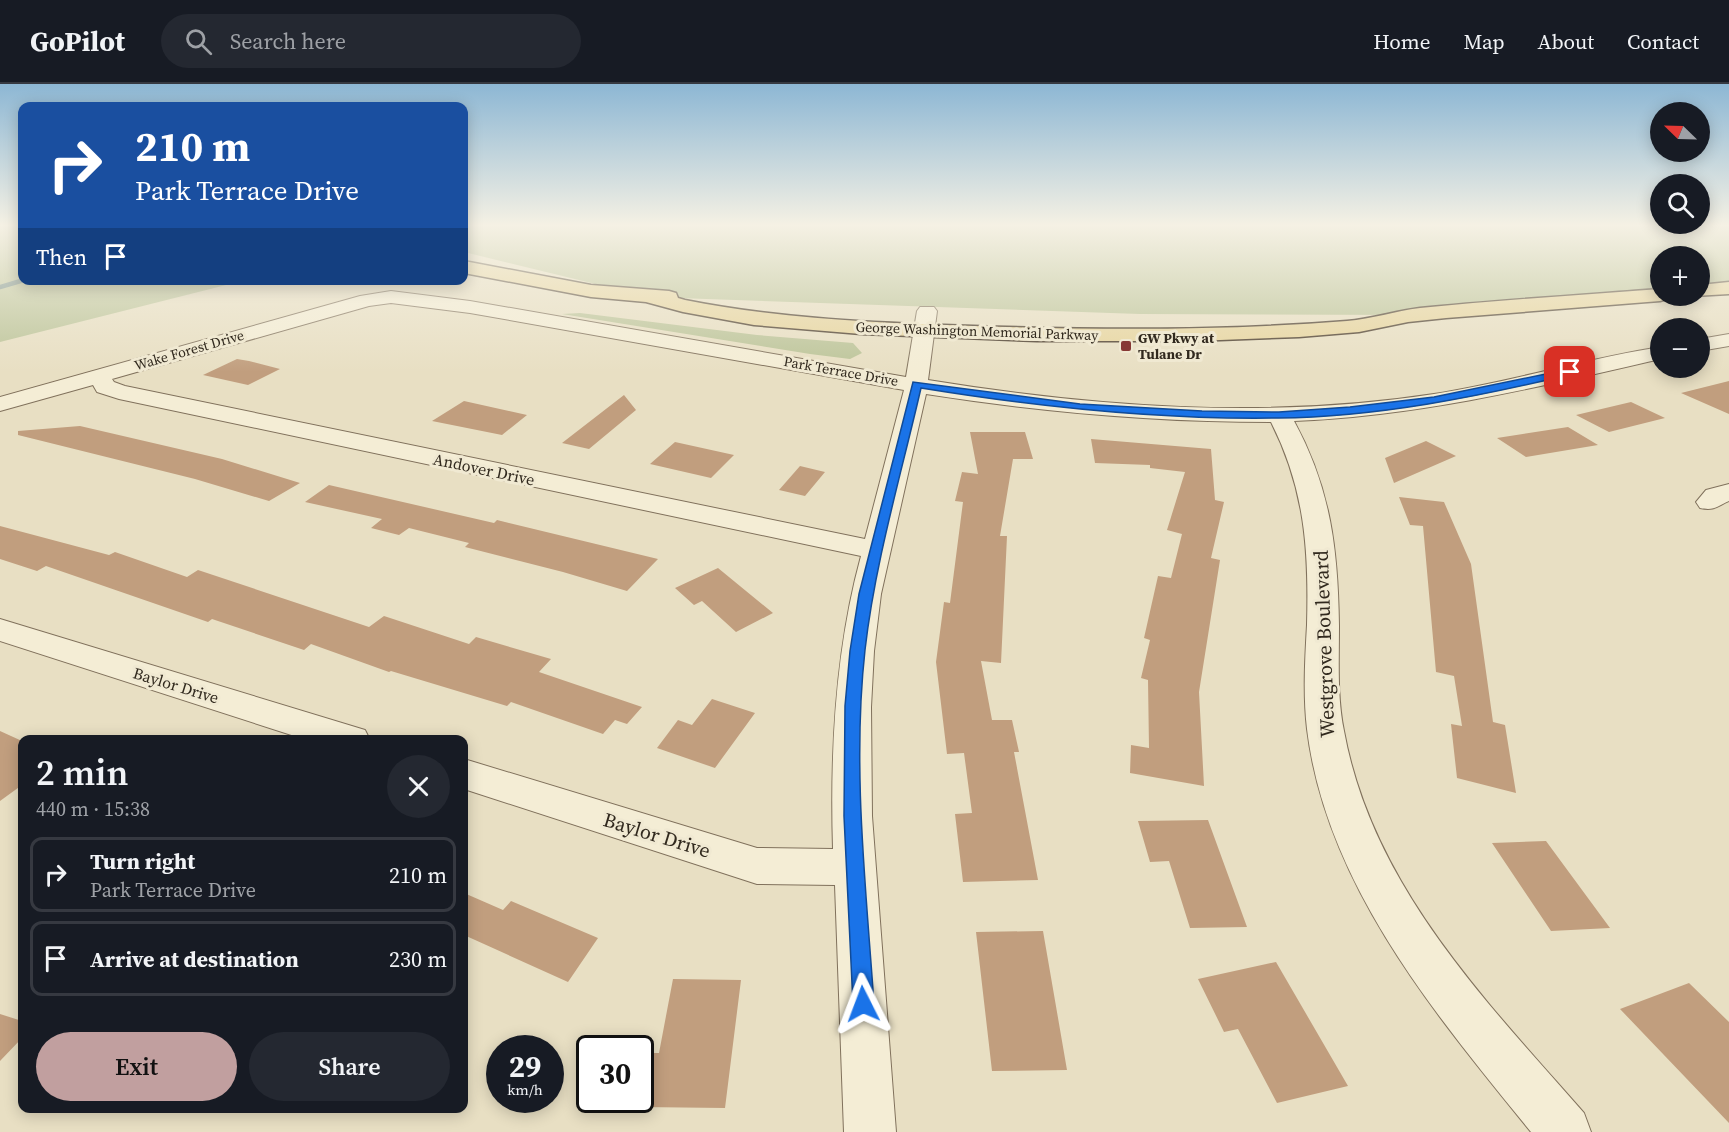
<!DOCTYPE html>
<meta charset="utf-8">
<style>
body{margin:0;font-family:"Source Serif 4",serif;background:#242831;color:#f1f3f6;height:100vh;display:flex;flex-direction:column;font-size:22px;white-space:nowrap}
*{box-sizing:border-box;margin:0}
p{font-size:20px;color:#9ea1a6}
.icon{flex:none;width:33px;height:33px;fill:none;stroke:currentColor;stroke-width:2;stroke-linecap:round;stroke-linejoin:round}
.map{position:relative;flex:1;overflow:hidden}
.details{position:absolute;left:18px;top:651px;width:450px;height:378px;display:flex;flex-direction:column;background:#171b24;border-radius:12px;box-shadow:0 3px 15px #0003}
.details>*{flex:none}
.banner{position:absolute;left:18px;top:18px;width:450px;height:183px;border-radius:12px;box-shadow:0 3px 15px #0003;background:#1a4fa0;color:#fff;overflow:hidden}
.needle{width:39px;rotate:293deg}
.tools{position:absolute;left:1650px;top:18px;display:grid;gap:12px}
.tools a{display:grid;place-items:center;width:60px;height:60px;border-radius:50%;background:#171b24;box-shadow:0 3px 15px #0003;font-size:30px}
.speed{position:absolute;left:486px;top:951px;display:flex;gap:12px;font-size:30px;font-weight:700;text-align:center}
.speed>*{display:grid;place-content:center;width:78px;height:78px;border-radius:50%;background:#171b24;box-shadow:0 3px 15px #0003;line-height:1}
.speed small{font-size:15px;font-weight:400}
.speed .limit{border:3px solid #111;border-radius:9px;background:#fff;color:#111}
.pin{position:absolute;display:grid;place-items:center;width:51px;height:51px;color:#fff;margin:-26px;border-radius:12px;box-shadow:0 3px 9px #0006}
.me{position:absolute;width:66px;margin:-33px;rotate:357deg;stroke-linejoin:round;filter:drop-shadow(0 0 4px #0008)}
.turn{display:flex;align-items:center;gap:21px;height:126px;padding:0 18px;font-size:27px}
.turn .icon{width:78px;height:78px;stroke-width:2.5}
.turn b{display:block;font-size:42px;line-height:51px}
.then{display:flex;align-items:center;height:57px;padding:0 18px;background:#0003;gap:12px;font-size:22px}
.round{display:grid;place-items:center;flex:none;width:63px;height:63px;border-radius:32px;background:#242831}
.head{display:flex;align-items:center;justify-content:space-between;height:102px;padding:0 18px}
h1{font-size:36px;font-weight:600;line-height:45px}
.primary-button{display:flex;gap:12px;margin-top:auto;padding:12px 18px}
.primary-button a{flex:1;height:69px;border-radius:36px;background:#c19f9f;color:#111;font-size:24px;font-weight:600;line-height:69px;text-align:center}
.primary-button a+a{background:#242831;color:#f1f3f6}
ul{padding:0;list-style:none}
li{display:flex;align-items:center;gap:18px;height:75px;margin:0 12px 9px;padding:0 6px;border:3px solid #363941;border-radius:12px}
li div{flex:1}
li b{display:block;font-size:22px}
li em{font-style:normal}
header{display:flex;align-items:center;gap:36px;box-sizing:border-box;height:84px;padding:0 30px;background:#171b24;border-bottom:2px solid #363941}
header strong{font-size:28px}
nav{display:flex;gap:33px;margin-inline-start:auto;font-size:21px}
.search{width:420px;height:54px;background:#242831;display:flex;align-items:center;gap:15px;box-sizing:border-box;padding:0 21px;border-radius:33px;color:#9ea1a6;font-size:22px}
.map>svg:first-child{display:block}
.green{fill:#bcc499}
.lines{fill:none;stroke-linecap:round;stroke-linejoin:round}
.stream{stroke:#6d8883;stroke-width:4.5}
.building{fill:#c19e7e}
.minor-casing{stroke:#80715c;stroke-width:2}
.major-casing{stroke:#4e4030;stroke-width:3}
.minor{fill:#f4edd5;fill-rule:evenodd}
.major{fill:#e7d59f;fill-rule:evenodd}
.route{fill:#1a73e8;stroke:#114b97;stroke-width:1.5}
.poi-dot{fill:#873934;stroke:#f0e9d2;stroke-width:2}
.labels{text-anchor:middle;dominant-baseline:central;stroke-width:6;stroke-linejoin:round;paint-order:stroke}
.far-street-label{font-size:14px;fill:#31291e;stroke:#f0e9d2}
.far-poi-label{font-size:14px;font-weight:bold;fill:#31291e;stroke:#f0e9d2;text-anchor:start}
.street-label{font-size:16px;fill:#31291e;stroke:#f0e9d2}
.near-street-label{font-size:20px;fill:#31291e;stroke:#f0e9d2}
</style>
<header>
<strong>GoPilot</strong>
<div class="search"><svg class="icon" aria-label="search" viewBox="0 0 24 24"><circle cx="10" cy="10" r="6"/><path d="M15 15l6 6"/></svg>Search here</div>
<nav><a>Home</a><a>Map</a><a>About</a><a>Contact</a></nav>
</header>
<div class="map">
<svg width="1729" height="1048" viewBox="0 0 1729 1048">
<rect width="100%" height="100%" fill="#e8dfc3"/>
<path class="green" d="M 0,141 L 22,141 L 22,196 L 242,197 L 0,258 Z
M 464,141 L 1729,141 L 1729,199 L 1700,202 L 1700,172 L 1660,172 L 1660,206 L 1413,231 L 1140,230 L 649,213 L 464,168 Z
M 580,229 L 757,251 L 853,259 L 862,269 L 850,275 L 810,270 L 562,230 Z"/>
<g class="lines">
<path class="stream" d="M 0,203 L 24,196"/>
</g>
<path class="building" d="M 237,275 L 249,277 L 280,285 L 248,301 L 203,291 Z
M 1729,297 L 1729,330 L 1681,309 Z
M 624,311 L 636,326 L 589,365 L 562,359 Z
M 464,317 L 527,331 L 502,351 L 432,337 Z
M 1631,318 L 1665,334 L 1609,348 L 1576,331 Z
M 80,342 L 222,375 L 300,399 L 269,417 L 195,395 L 18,351 L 18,347 Z
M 1568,343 L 1598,361 L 1526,373 L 1497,354 Z
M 970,348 L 1025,348 L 1033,375 L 1013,375 L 1000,452 L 1007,452 L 1001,579 L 981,577 L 992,636 L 1012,636 L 1019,668 L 1014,668 L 1038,796 L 963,798 L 955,730 L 972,729 L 964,669 L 947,670 L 936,578 L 944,518 L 950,519 L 963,418 L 955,417 L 962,388 L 978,390 Z
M 1091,355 L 1211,365 L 1215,416 L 1224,418 L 1211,474 L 1220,476 L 1199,608 L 1204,702 L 1130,689 L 1131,661 L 1149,664 L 1148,596 L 1141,594 L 1150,556 L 1144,554 L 1158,492 L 1171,494 L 1182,450 L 1167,446 L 1185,388 L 1150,384 L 1150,381 L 1095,379 Z
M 1426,357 L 1456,372 L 1394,399 L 1385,374 Z
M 675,358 L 734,371 L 711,394 L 650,380 Z
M 800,382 L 825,388 L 805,412 L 779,406 Z
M 329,401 L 494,439 L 497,436 L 658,475 L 627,507 L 563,488 L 465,463 L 469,459 L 409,444 L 399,451 L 371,444 L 382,435 L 305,418 Z
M 1399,413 L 1444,418 L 1471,480 L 1493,638 L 1505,641 L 1516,709 L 1457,694 L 1451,640 L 1462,642 L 1454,592 L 1436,588 L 1423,442 L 1410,441 Z
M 0,442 L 109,471 L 115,468 L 187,493 L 198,486 L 369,543 L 384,532 L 469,560 L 476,553 L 551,575 L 539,588 L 642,623 L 627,640 L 615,636 L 603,650 L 511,618 L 507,622 L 391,587 L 389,588 L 311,560 L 304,566 L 212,535 L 208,538 L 46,482 L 37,487 L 0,475 Z
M 718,484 L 773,529 L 736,548 L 702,517 L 694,521 L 675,504 Z
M 712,615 L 755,629 L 715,684 L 657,664 L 678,636 L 692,641 Z
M 0,647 L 22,657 L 22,701 L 0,717 Z
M 1208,736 L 1247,843 L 1190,844 L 1169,777 L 1150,778 L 1138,737 Z
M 1546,757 L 1610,844 L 1551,847 L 1492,759 Z
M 464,809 L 503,826 L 511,817 L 598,854 L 568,898 L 464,851 Z
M 1043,847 L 1067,986 L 992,987 L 976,848 Z
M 1276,878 L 1348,1002 L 1277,1019 L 1238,945 L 1224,948 L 1198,895 Z
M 673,895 L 741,896 L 725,1024 L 640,1023 L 640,969 L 659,969 Z
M 1689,899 L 1729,938 L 1729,1039 L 1620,925 Z
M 0,930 L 22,937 L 22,954 L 0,977 Z"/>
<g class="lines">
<g class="minor-casing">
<path id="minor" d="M 391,207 L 470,217 L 906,293 L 917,227 L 920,223 L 934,223 L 937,227 L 928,296 C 1095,323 1266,336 1434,310 C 1510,298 1585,275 1660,263 L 1660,275 C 1539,303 1419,332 1294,337 C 1331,405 1338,466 1339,542 C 1339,577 1337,613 1344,647 C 1372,801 1484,915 1584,1029 L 1591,1048 L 1531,1048 C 1436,931 1326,801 1307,645 C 1303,611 1305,575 1307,541 C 1309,466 1305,405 1271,338 C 1155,338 1041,328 926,310 L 881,510 L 874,567 L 871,623 L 872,732 L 896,1048 L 844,1048 L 835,801 L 757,800 L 464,705 L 464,675 L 757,764 L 833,765 C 830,667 835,567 861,472 L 119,315 L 97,308 L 93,301 L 0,327 L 0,313 L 360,212 ZM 391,219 L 470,229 L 904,306 L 865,455 L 125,302 L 114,298 L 112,295 L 369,222 Z
M 1729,250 L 1729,262 L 1700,267 L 1700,255 Z
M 1729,400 L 1729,417 C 1717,422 1715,427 1700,424 L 1696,418 L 1706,406 Z
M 0,535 L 365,646 L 370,656 L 307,656 L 0,557 Z"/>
</g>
<g class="major-casing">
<path id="major" d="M 464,177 L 591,201 L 669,207 L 676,209 L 678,214 L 685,216 C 780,235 877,239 973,242 C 1098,246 1223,247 1347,237 C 1372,235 1395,227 1420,224 C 1500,216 1580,211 1660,205 L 1660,212 L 1670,212 L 1667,215 L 1660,217 L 1446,234 L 1408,238 L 1359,248 L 1299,253 L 1194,257 L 1037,257 L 861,250 L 754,241 L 683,228 L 646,218 L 591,213 L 464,189 Z
M 1729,198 L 1729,210 L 1694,212 L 1700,212 L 1700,201 Z"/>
</g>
<use href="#minor" class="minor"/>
<use href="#major" class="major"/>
</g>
<linearGradient id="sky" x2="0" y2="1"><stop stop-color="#8db7d4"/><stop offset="0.49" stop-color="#f5f1e4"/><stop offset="1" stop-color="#f5f1e4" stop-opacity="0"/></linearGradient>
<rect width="1729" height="288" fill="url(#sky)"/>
<path class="route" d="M 1570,285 L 1575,288 L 1573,290 C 1477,313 1377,333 1278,334 C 1158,336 1038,323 921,304 C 901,391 875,478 865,566 C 852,683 866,803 874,920 L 871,927 L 863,930 L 856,927 L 853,920 L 844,732 L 845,622 L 850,567 L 859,510 L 913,298 L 1080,320 L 1202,327 L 1279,328 L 1350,323 L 1434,313 Z"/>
<rect class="poi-dot" x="1120" y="256" width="12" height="12" rx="3"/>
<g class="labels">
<g class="far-street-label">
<text transform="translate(977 247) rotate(2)">George Washington Memorial Parkway</text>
<text transform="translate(189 266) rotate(-16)">Wake Forest Drive</text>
<text transform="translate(841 287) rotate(10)">Park Terrace Drive</text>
</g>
<g class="far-poi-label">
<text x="1138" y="254">GW Pkwy at<tspan x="1138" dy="16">Tulane Dr</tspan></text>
</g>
<g class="street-label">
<text transform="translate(484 385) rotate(12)">Andover Drive</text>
<text transform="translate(176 601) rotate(17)">Baylor Drive</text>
</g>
<g class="near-street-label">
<text transform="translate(1324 560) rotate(-92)">Westgrove Boulevard</text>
<text transform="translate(657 751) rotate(17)">Baylor Drive</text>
</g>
</g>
</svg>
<div class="tools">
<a><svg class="needle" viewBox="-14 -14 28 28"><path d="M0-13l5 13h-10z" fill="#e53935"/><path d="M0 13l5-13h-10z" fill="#9ea1a6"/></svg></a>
<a><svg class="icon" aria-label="search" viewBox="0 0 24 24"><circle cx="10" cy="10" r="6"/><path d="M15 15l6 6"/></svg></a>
<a>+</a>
<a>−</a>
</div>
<div class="speed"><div>29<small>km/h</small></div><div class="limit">30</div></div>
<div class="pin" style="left:1570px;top:288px;background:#d93025"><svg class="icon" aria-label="arrive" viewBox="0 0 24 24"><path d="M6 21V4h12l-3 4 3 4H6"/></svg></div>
<svg class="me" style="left:863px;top:920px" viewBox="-20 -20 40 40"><path d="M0-17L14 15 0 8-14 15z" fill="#1a73e8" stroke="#fff" stroke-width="4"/></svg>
<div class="banner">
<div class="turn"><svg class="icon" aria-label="right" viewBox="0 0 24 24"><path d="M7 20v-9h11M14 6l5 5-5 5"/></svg><div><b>210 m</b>Park Terrace Drive</div></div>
<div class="then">Then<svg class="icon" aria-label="arrive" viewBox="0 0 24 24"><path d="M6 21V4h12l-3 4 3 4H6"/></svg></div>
</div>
<section class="details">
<div class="head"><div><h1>2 min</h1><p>440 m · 15:38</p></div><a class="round"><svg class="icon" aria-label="close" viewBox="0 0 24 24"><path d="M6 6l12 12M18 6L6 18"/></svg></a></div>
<ul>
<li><svg class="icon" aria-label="right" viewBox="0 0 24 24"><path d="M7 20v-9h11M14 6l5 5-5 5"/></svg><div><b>Turn right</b><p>Park Terrace Drive</p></div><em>210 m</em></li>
<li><svg class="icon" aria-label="arrive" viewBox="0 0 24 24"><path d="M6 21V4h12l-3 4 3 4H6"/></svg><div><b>Arrive at destination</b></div><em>230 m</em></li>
</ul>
<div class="primary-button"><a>Exit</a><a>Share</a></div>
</section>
</div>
